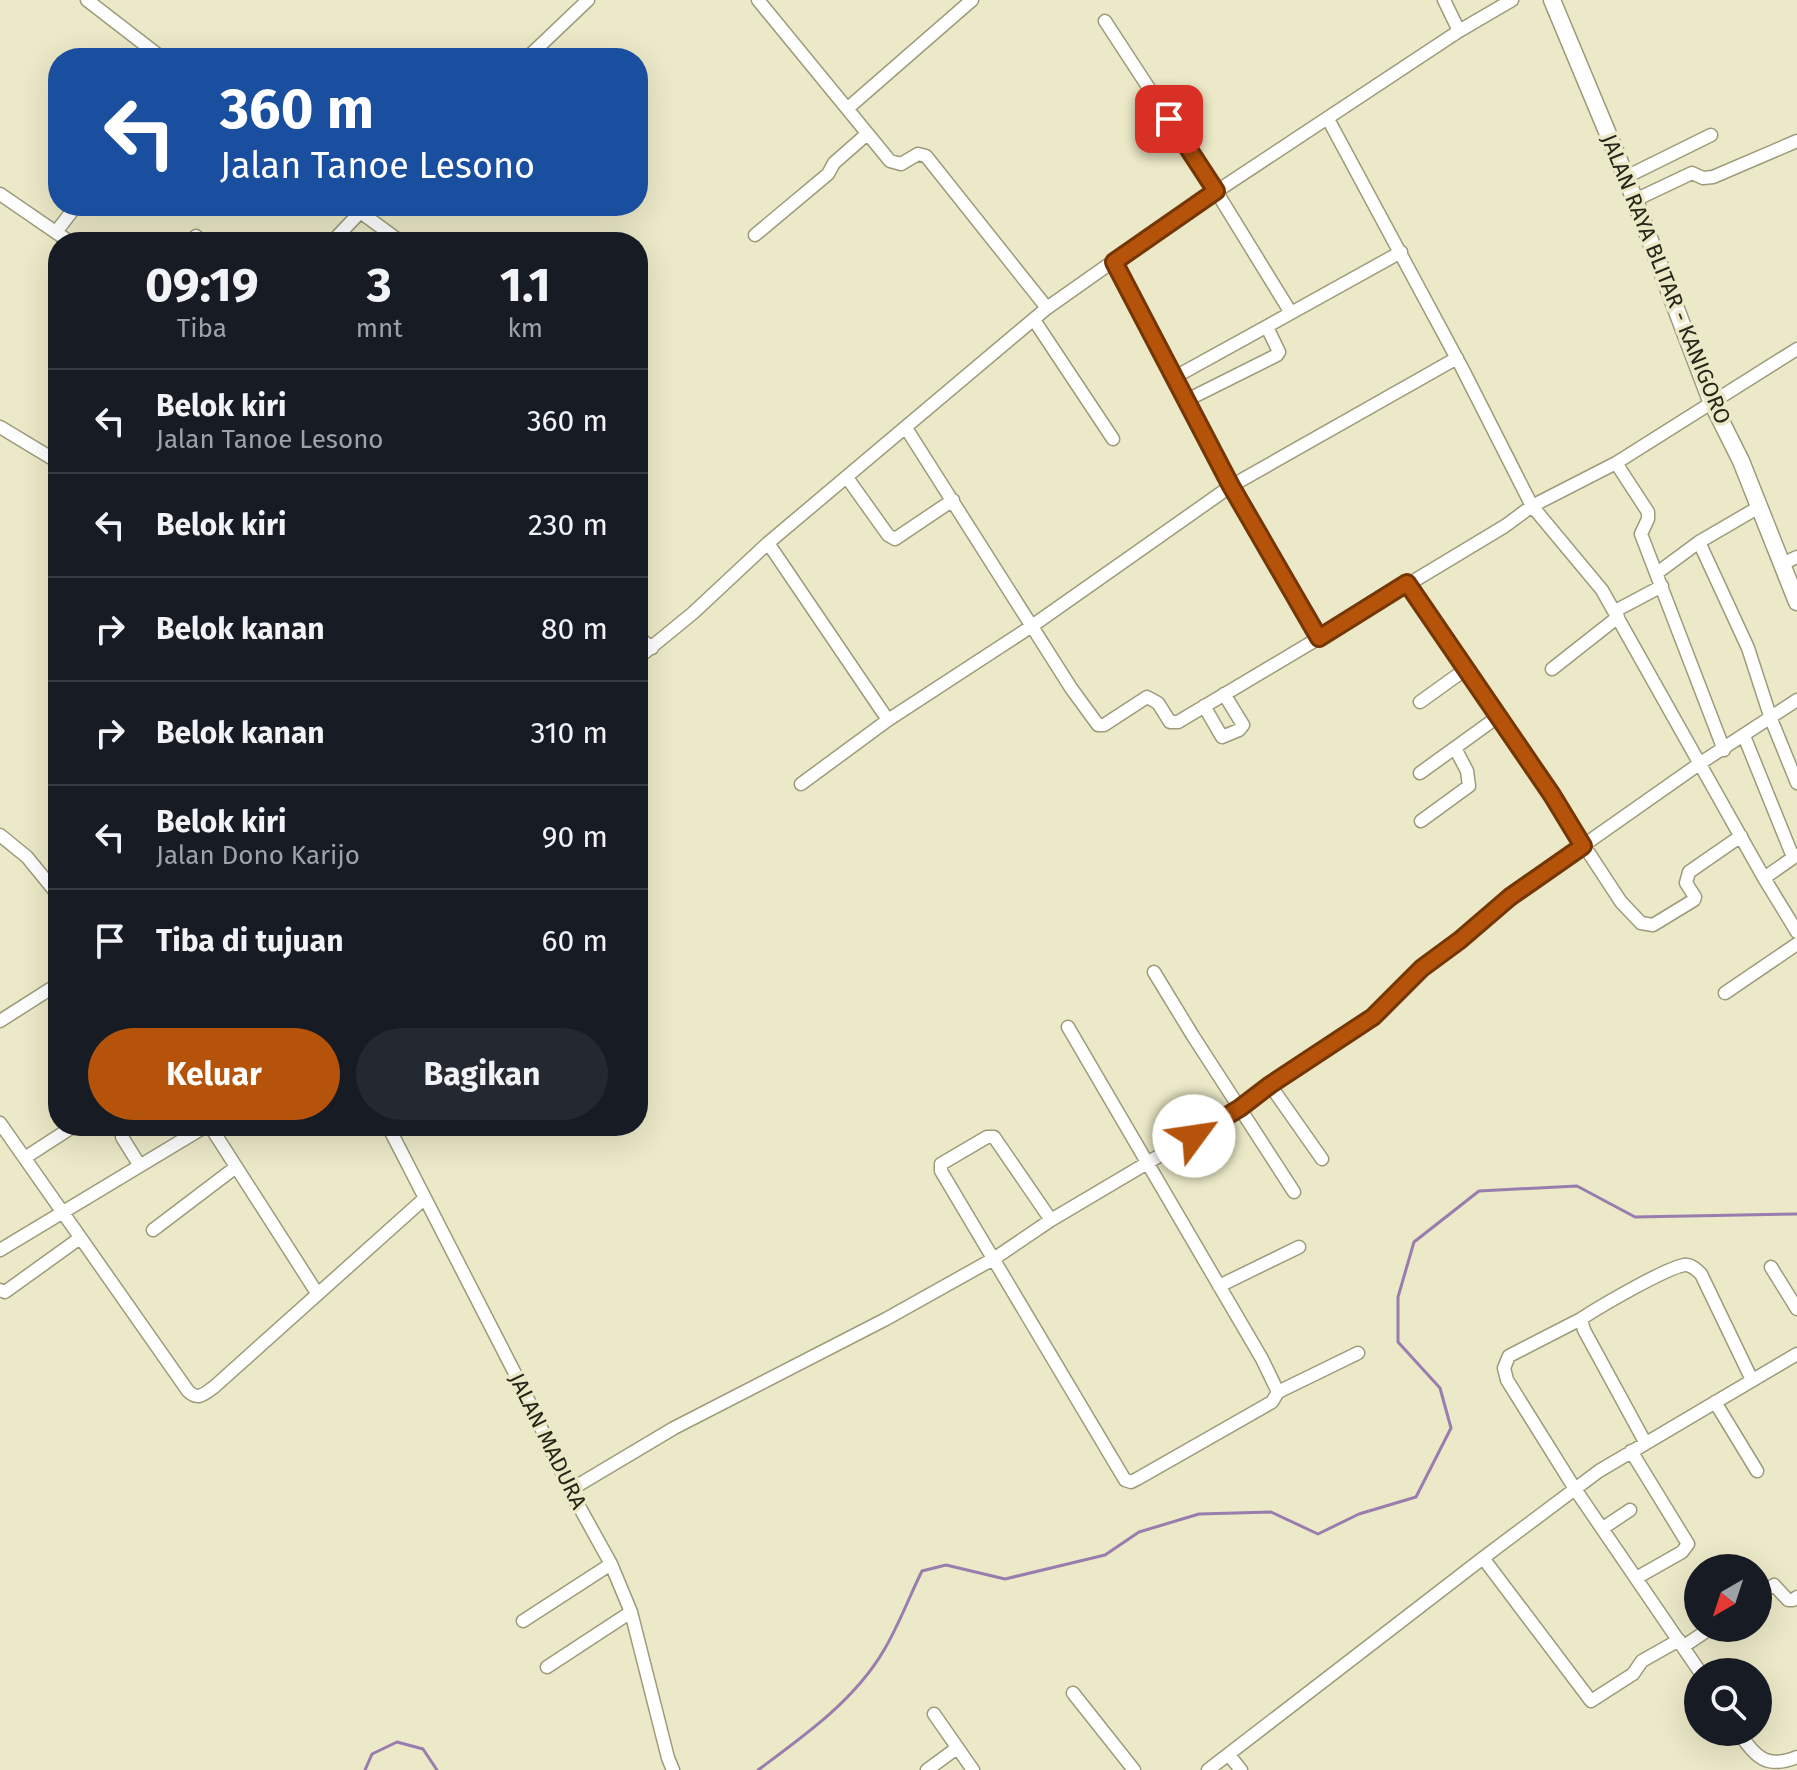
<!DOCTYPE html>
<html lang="id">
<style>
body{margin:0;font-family:"Fira Sans",sans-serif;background:#242831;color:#f1f3f6;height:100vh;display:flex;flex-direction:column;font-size:30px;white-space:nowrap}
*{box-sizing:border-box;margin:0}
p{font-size:26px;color:#9ea1a6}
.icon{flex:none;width:44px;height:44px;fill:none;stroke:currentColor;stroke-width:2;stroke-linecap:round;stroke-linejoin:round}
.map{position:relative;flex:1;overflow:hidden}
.panel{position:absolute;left:48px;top:232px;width:600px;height:904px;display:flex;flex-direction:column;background:#171b24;border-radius:32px;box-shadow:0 8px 32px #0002}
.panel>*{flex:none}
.top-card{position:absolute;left:48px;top:48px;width:600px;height:168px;border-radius:32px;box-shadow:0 8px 32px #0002;background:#1a4fa0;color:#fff;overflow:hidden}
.needle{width:52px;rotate:219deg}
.tools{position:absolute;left:1684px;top:1554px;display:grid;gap:16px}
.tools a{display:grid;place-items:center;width:88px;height:88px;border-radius:50%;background:#171b24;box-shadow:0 8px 32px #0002;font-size:40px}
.pin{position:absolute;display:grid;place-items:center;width:68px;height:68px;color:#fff;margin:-34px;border-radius:16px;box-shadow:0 4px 12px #0006}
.me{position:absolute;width:88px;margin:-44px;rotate:59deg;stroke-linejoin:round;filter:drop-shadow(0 0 6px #0008)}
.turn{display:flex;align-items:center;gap:28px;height:168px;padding:0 40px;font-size:36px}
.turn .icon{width:104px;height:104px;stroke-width:2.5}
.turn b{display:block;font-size:56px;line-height:68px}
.eta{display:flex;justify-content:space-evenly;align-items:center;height:136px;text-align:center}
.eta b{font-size:48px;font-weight:700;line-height:56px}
.action{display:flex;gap:16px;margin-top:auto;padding:16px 40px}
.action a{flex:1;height:92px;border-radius:48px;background:#b45309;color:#fff;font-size:32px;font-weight:700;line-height:92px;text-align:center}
.action a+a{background:#242831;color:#f1f3f6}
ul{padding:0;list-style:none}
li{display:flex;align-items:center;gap:24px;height:104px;padding:0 40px;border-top:2px solid #363941}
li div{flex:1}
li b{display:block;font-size:30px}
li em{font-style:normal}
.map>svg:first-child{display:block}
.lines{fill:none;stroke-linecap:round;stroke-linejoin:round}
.stream{stroke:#997daf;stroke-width:3}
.minor-casing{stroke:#9d9b7b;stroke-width:15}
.major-casing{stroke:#9d9b7b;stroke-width:19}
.minor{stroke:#fff;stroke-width:12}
.major{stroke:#fff;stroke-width:16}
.route-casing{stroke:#753606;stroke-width:20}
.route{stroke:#b45309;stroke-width:14}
.labels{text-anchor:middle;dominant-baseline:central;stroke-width:7;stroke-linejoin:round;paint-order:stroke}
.street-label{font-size:22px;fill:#262619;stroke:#ebe9c7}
</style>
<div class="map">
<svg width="1797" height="1770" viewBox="0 0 1797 1770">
<rect width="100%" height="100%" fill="#ebe9c7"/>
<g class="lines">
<path class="stream" d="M 365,1770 L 372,1754 L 397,1742 L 423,1749 L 437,1770
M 758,1770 C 804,1736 855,1700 884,1650 C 899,1625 909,1597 922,1571 L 946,1565 L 1005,1579 L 1105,1555 L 1139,1532 L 1199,1514 L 1271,1512 L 1318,1534 L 1359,1514 L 1416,1497 L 1451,1428 L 1440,1388 L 1398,1342 L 1398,1297 L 1414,1242 L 1479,1191 L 1577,1186 L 1635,1217 L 1797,1214"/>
<g class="minor-casing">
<path id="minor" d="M 87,0 L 162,58
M 758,0 L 890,161 L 901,164 L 918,154 L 926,156 L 1047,308
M 1444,0 L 1459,31
M 1105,21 L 1216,191 L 1291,313 L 1401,252
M 527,58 L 588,0
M 848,108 L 972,0
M 1328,119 L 1462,368 L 1532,506 L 1602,590 L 1764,878 L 1797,932
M 1626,177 L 1711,135
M 0,194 L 70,242
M 1635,200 L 1692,173 L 1703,178 L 1713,177 L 1797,141
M 352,206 L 401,242
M 56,232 L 76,206
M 755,235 L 828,174 L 834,163 L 867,134
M 192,242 L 196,236
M 332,242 L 366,206
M 1114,262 L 1231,486 L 1319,638 L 1505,526 L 1532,506 L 1616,463 L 1797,349
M 1034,320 L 1113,439
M 1175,377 L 1291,313
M 1187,400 L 1277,355 L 1279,352 L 1267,327
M 0,427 L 58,462
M 906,428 L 1071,688 L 1098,725 L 1104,725 L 1147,697 L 1158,703 L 1170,722 L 1178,722 L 1319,638
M 1616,463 L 1648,512 L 1648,519 L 1641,534 L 1724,750
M 848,479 L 888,535 L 895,539 L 953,500
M 1699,542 L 1748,648 L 1771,719 L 1797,783
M 768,543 L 888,720 L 1032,626 L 1231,486 L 1457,358
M 1782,564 L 1797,557
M 1657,573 L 1699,542 L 1759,507
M 1407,583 L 1499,716 L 1621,902 L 1641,923 L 1653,925 L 1694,900 L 1695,897 L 1686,883 L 1689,872 L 1741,836
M 1615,611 L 1662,586
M 638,637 L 652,648
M 638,658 L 693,613 L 768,543 L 1047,308 L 1149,236 L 1459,31 L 1512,0
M 1552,669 L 1618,617
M 1420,702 L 1466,669
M 1204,706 L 1222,737 L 1239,730 L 1243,725 L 1224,694
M 1744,736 L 1793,857
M 1420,773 L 1499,716
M 801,784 L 888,720
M 1421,821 L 1469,786 L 1467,771 L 1455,748
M 0,835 L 27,857 L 58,895
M 1764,878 L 1797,855
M 1154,972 L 1193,1036 L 1294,1192
M 1725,993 L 1797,944
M 0,1021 L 58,984
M 1270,1085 L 1322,1159
M 0,1123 L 188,1391 C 198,1401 204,1394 214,1387 L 425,1198
M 210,1126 L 317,1293
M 388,1126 L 524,1391 L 570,1490 L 611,1564 L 631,1612 L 668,1758 L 673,1770
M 122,1137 L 140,1166
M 26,1157 L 74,1126
M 1051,1220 L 994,1137 L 987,1137 L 941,1164 L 941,1171 L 1125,1480 L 1131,1482 L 1137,1479 L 1272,1402 L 1278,1392 L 1262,1359 L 1068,1027
M 153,1230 L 236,1167
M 0,1250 L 206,1126
M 1771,1267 L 1797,1309
M 1219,1286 L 1299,1247
M 0,1290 L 5,1292 L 80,1238
M 1581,1319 L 1509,1356 L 1504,1368 L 1507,1380 L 1575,1489 L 1700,1672
M 1278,1392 L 1358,1353
M 1715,1402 L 1757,1471
M 1645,1442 L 1584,1330 L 1581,1319 C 1599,1307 1664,1269 1684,1265 C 1691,1264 1696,1269 1701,1274 L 1752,1380
M 1631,1451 L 1688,1544 L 1682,1552 L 1638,1577
M 570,1490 L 674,1428 L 886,1319 L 995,1258 L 1051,1220 L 1240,1108 L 1270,1085 L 1373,1017 L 1422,968 L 1460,940 L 1510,897 L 1699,764 L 1797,700
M 1603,1528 L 1630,1510
M 1483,1558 L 1591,1701 L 1633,1674 L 1642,1661 L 1679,1640
M 1758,1594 L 1774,1585 L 1788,1600 L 1793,1600 L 1797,1597
M 523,1621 L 611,1564
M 1684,1646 L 1711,1628
M 547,1667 L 631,1612
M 1073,1693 L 1134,1770
M 934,1714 L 973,1770
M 1738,1732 C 1756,1756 1765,1770 1797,1757
M 1229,1755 L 1241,1770
M 927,1770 L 957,1748
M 1208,1770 L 1483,1558 L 1599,1471 L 1797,1354"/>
</g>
<g class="major-casing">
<path id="major" d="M 1552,0 L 1626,177 L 1711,401 L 1741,461 L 1797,602"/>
</g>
<use href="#minor" class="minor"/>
<use href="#major" class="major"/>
</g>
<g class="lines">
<g class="route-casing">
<path id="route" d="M 1169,119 L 1216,191 L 1114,262 L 1231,486 L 1319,638 L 1407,583 L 1552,795 L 1583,846 L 1510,897 L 1460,940 L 1422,968 L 1373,1017 L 1270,1085 L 1240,1108 L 1194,1136"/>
</g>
<use href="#route" class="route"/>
</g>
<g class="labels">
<g class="street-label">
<text transform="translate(1666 279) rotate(68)">JALAN RAYA BLITAR - KANIGORO</text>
<text transform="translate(548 1441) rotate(64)">JALAN MADURA</text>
</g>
</g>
</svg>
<div class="tools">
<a><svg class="needle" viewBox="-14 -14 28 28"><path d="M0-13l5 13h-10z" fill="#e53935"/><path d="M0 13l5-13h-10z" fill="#9ea1a6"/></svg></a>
<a><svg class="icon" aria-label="search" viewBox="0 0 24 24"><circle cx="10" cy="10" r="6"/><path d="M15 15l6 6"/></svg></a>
</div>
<div class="pin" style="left:1169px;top:119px;background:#d93025"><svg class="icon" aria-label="arrive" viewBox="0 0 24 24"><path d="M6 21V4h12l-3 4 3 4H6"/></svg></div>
<svg class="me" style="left:1194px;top:1136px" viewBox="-20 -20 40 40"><circle r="19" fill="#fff"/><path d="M0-13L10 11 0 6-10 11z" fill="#b45309"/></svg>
<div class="top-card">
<div class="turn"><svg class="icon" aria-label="left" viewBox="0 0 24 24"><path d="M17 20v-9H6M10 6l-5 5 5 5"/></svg><div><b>360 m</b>Jalan Tanoe Lesono</div></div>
</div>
<section class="panel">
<div class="eta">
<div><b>09:19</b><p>Tiba</p></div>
<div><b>3</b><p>mnt</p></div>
<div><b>1.1</b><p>km</p></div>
</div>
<ul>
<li><svg class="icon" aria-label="left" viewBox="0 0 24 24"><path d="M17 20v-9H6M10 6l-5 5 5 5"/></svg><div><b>Belok kiri</b><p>Jalan Tanoe Lesono</p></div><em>360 m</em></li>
<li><svg class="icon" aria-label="left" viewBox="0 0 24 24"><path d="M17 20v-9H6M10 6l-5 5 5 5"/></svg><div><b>Belok kiri</b></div><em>230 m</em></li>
<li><svg class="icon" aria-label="right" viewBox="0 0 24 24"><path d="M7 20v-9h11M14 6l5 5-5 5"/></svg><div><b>Belok kanan</b></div><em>80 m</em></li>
<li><svg class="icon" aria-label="right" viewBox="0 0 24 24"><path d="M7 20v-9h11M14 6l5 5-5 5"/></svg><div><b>Belok kanan</b></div><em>310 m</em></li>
<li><svg class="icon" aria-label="left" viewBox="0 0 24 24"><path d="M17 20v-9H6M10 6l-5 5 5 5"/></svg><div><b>Belok kiri</b><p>Jalan Dono Karijo</p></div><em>90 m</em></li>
<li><svg class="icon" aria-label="arrive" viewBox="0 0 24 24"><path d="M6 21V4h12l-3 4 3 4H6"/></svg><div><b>Tiba di tujuan</b></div><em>60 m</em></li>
</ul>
<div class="action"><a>Keluar</a><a>Bagikan</a></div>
</section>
</div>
